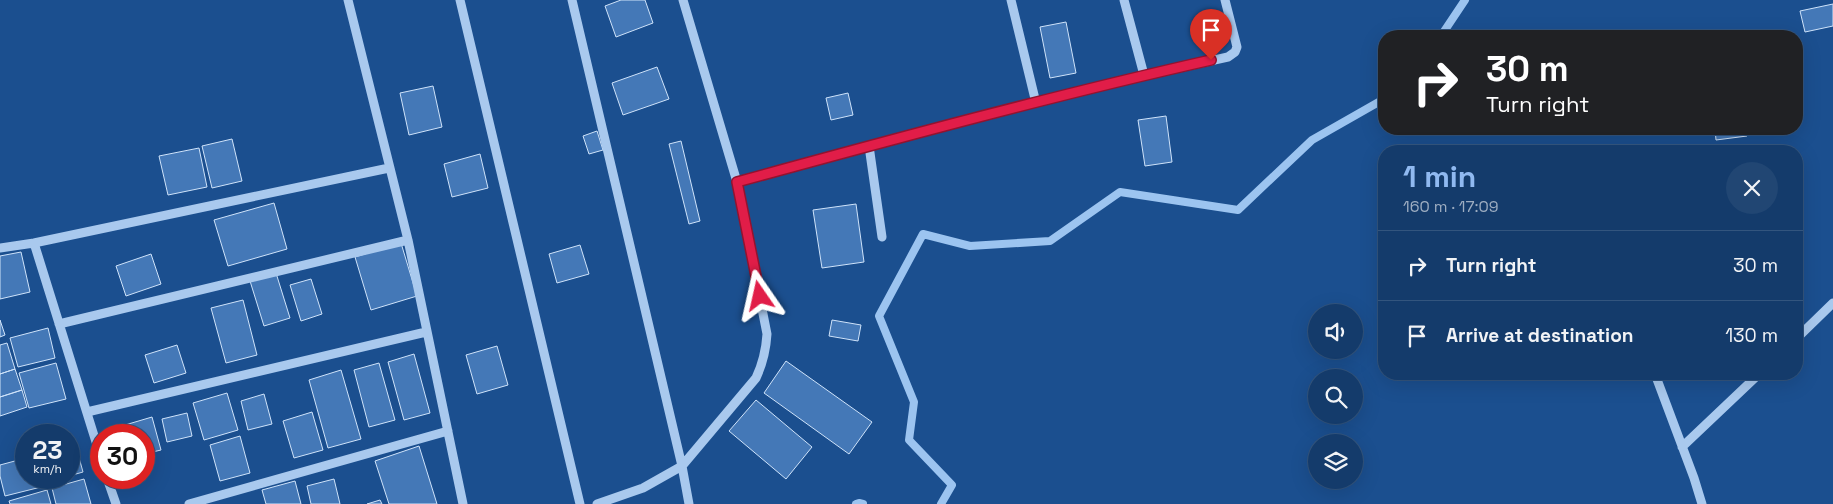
<!DOCTYPE html>
<meta charset="utf-8">
<style>
body{margin:0;font-family:"Space Grotesk",sans-serif;background:#214673;color:#f1f3f6;height:100vh;display:flex;flex-direction:column;font-size:19px;white-space:nowrap}
*{box-sizing:border-box;margin:0}
p{font-size:16px;color:#9dadc1}
.icon{flex:none;width:28px;height:28px;fill:none;stroke:currentColor;stroke-width:2;stroke-linecap:round;stroke-linejoin:round}
.map{position:relative;flex:1;overflow:hidden}
.drawer{position:absolute;left:1378px;top:145px;width:425px;height:235px;display:flex;flex-direction:column;background:#143b6b;border-radius:20px;box-shadow:0 5px 20px #0002,0 0 0 1px #33557e}
.drawer>*{flex:none}
.guide{position:absolute;left:1378px;top:30px;width:425px;height:105px;border-radius:20px;box-shadow:0 5px 20px #0002,0 0 0 1px #33557e;background:#202124;color:#fff;overflow:hidden}
.controls{position:absolute;left:1308px;top:304px;display:grid;gap:10px}
.controls a{display:grid;place-items:center;width:55px;height:55px;border-radius:50%;background:#143b6b;box-shadow:0 5px 20px #0002,0 0 0 1px #33557e;font-size:25px}
.speed{position:absolute;left:15px;top:424px;display:flex;gap:10px;font-size:25px;font-weight:700;text-align:center}
.speed>*{display:grid;place-content:center;width:65px;height:65px;border-radius:50%;background:#143b6b;box-shadow:0 5px 20px #0002,0 0 0 1px #33557e;line-height:1}
.speed small{font-size:12px;font-weight:400}
.speed .limit{border:8px solid #d22;background:#fff;color:#111}
.pin{position:absolute;display:grid;place-items:center;width:42px;height:42px;color:#fff;margin:-51px -21px;border-radius:50% 50% 50% 0;rotate:-45deg;box-shadow:0 0 5px #0007}
.pin .icon{rotate:45deg}
.me{position:absolute;width:55px;margin:-28px;rotate:349deg;stroke-linejoin:round;filter:drop-shadow(0 0 4px #0008)}
.turn{display:flex;align-items:center;gap:18px;height:105px;padding:0 25px;font-size:22px}
.turn .icon{width:65px;height:65px;stroke-width:2.5}
.turn b{display:block;font-size:35px;line-height:42px}
.round{display:grid;place-items:center;flex:none;width:52px;height:52px;border-radius:26px;background:#214673}
.head{display:flex;align-items:center;justify-content:space-between;height:85px;padding:0 25px}
h1{font-size:30px;font-weight:800;line-height:38px;color:#90b9f0}
ul{padding:0;list-style:none}
li{display:flex;align-items:center;gap:15px;height:70px;padding:0 25px;border-top:1px solid #33557e}
li div{flex:1}
li b{display:block;font-size:19px}
li em{font-style:normal}
.map>svg:first-child{display:block}
.lines{fill:none;stroke-linecap:round;stroke-linejoin:round}
.stream{stroke:#9cc4f0;stroke-width:8}
.building{fill:#4478b7;stroke:#cfe3fa}
.minor{stroke:#a9c9ee;stroke-width:9}
.route-casing{stroke:#92132f;stroke-width:12}
.route{stroke:#e11d48;stroke-width:9}
</style>
<div class="map">
<svg width="1833" height="504" viewBox="0 0 1833 504">
<rect width="100%" height="100%" fill="#1b4f8f"/>
<g class="lines">
<path class="stream" d="M 1441,36 L 1465,0
M 856,504 L 859,503 L 863,504
M 941,504 L 952,485 L 909,440 L 914,402 L 879,316 L 923,234 L 970,246 L 1050,241 L 1120,192 L 1238,210 L 1312,140 L 1384,99"/>
</g>
<path class="building" d="M 621,0 L 645,0 L 653,23 L 616,37 L 605,6 Z
M 1833,4 L 1833,26 L 1805,32 L 1800,11 Z
M 1066,22 L 1076,73 L 1050,78 L 1040,27 Z
M 657,67 L 669,99 L 623,115 L 612,83 Z
M 433,86 L 442,127 L 409,135 L 400,93 Z
M 848,93 L 853,115 L 831,120 L 826,98 Z
M 1166,116 L 1172,162 L 1145,166 L 1138,120 Z
M 1715,129 L 1746,129 L 1747,136 L 1716,140 Z
M 597,131 L 603,150 L 589,154 L 583,136 Z
M 232,139 L 242,181 L 212,188 L 202,146 Z
M 681,141 L 700,221 L 689,224 L 669,144 Z
M 199,148 L 207,187 L 168,195 L 159,156 Z
M 480,154 L 488,188 L 452,197 L 444,164 Z
M 274,203 L 287,249 L 228,266 L 214,220 Z
M 856,204 L 864,262 L 822,268 L 813,210 Z
M 401,243 L 417,296 L 371,310 L 355,257 Z
M 580,245 L 589,274 L 557,283 L 549,254 Z
M 21,252 L 30,292 L 0,299 L 0,256 Z
M 151,254 L 161,284 L 126,296 L 116,266 Z
M 276,273 L 290,318 L 264,326 L 250,281 Z
M 311,279 L 322,314 L 301,321 L 290,285 Z
M 243,300 L 257,355 L 226,363 L 211,308 Z
M 0,320 L 5,335 L 0,337 Z
M 832,320 L 861,325 L 858,341 L 829,336 Z
M 48,328 L 55,358 L 18,367 L 10,338 Z
M 7,343 L 15,369 L 0,374 L 0,345 Z
M 177,345 L 186,373 L 154,383 L 145,355 Z
M 497,346 L 508,385 L 477,394 L 466,355 Z
M 414,354 L 430,413 L 404,420 L 388,362 Z
M 786,361 L 872,422 L 849,454 L 764,393 Z
M 56,363 L 66,399 L 29,408 L 19,373 Z
M 379,363 L 395,420 L 369,427 L 354,370 Z
M 15,369 L 22,390 L 0,397 L 0,374 Z
M 341,370 L 361,439 L 328,448 L 309,380 Z
M 22,390 L 27,407 L 0,416 L 0,397 Z
M 227,393 L 238,430 L 204,440 L 193,403 Z
M 264,394 L 272,424 L 248,430 L 241,401 Z
M 756,400 L 812,447 L 786,479 L 729,431 Z
M 312,412 L 323,450 L 294,458 L 283,421 Z
M 187,413 L 192,436 L 167,442 L 162,419 Z
M 152,417 L 161,450 L 144,454 L 144,435 L 128,435 L 125,425 Z
M 73,436 L 83,472 L 69,476 L 69,438 Z
M 240,436 L 250,473 L 220,481 L 210,445 Z
M 419,446 L 437,504 L 389,504 L 375,461 Z
M 26,458 L 26,478 L 43,478 L 45,486 L 5,496 L 0,476 L 0,465 Z
M 47,478 L 62,478 L 48,481 Z
M 84,479 L 91,504 L 56,504 L 52,488 Z
M 334,479 L 340,504 L 311,504 L 307,486 Z
M 295,481 L 301,504 L 266,504 L 262,490 Z
M 47,490 L 51,504 L 10,504 L 9,501 Z
M 380,500 L 382,504 L 367,504 Z"/>
<g class="lines">
<path class="minor" d="M 348,0 L 408,240 L 463,504
M 460,0 L 580,504
M 572,0 L 682,466 L 689,504
M 683,0 L 737,182 C 900,137 1063,93 1228,57 L 1235,52 L 1237,47 L 1225,0
M 1011,0 L 1036,103
M 1124,0 L 1144,75
M 869,146 L 882,237
M 34,243 L 101,458
M 0,248 L 34,243 L 389,168
M 59,324 L 408,240
M 1796,339 L 1833,303
M 1655,374 L 1694,478 L 1702,504
M 87,412 L 426,332
M 1682,447 L 1759,374
M 107,478 L 116,504
M 189,504 L 448,431
M 597,504 L 643,488 L 682,466 L 756,378 C 763,363 766,350 767,334 L 737,182"/>
</g>
<g class="lines">
<g class="route-casing">
<path id="route" d="M 760,296 L 737,182 C 894,139 1052,96 1211,60"/>
</g>
<use href="#route" class="route"/>
</g>
</svg>
<div class="controls">
<a><svg class="icon" aria-label="sound" viewBox="0 0 24 24"><path d="M4 9h4l5-4v14l-5-4H4zM17 9q2 3 0 6"/></svg></a>
<a><svg class="icon" aria-label="search" viewBox="0 0 24 24"><circle cx="10" cy="10" r="6"/><path d="M15 15l6 6"/></svg></a>
<a><svg class="icon" aria-label="layers" viewBox="0 0 24 24"><path d="M12 4l9 5-9 5-9-5zM3 14l9 5 9-5"/></svg></a>
</div>
<div class="speed"><div>23<small>km/h</small></div><div class="limit">30</div></div>
<div class="pin" style="left:1211px;top:60px;background:#d93025"><svg class="icon" aria-label="arrive" viewBox="0 0 24 24"><path d="M6 21V4h12l-3 4 3 4H6"/></svg></div>
<svg class="me" style="left:760px;top:296px" viewBox="-20 -20 40 40"><path d="M0-17L14 15 0 8-14 15z" fill="#e11d48" stroke="#fff" stroke-width="4"/></svg>
<div class="guide">
<div class="turn"><svg class="icon" aria-label="right" viewBox="0 0 24 24"><path d="M7 20v-9h11M14 6l5 5-5 5"/></svg><div><b>30 m</b>Turn right</div></div>
</div>
<section class="drawer">
<div class="head"><div><h1>1 min</h1><p>160 m · 17:09</p></div><a class="round"><svg class="icon" aria-label="close" viewBox="0 0 24 24"><path d="M6 6l12 12M18 6L6 18"/></svg></a></div>
<ul>
<li><svg class="icon" aria-label="right" viewBox="0 0 24 24"><path d="M7 20v-9h11M14 6l5 5-5 5"/></svg><div><b>Turn right</b></div><em>30 m</em></li>
<li><svg class="icon" aria-label="arrive" viewBox="0 0 24 24"><path d="M6 21V4h12l-3 4 3 4H6"/></svg><div><b>Arrive at destination</b></div><em>130 m</em></li>
</ul>
</section>
</div>
